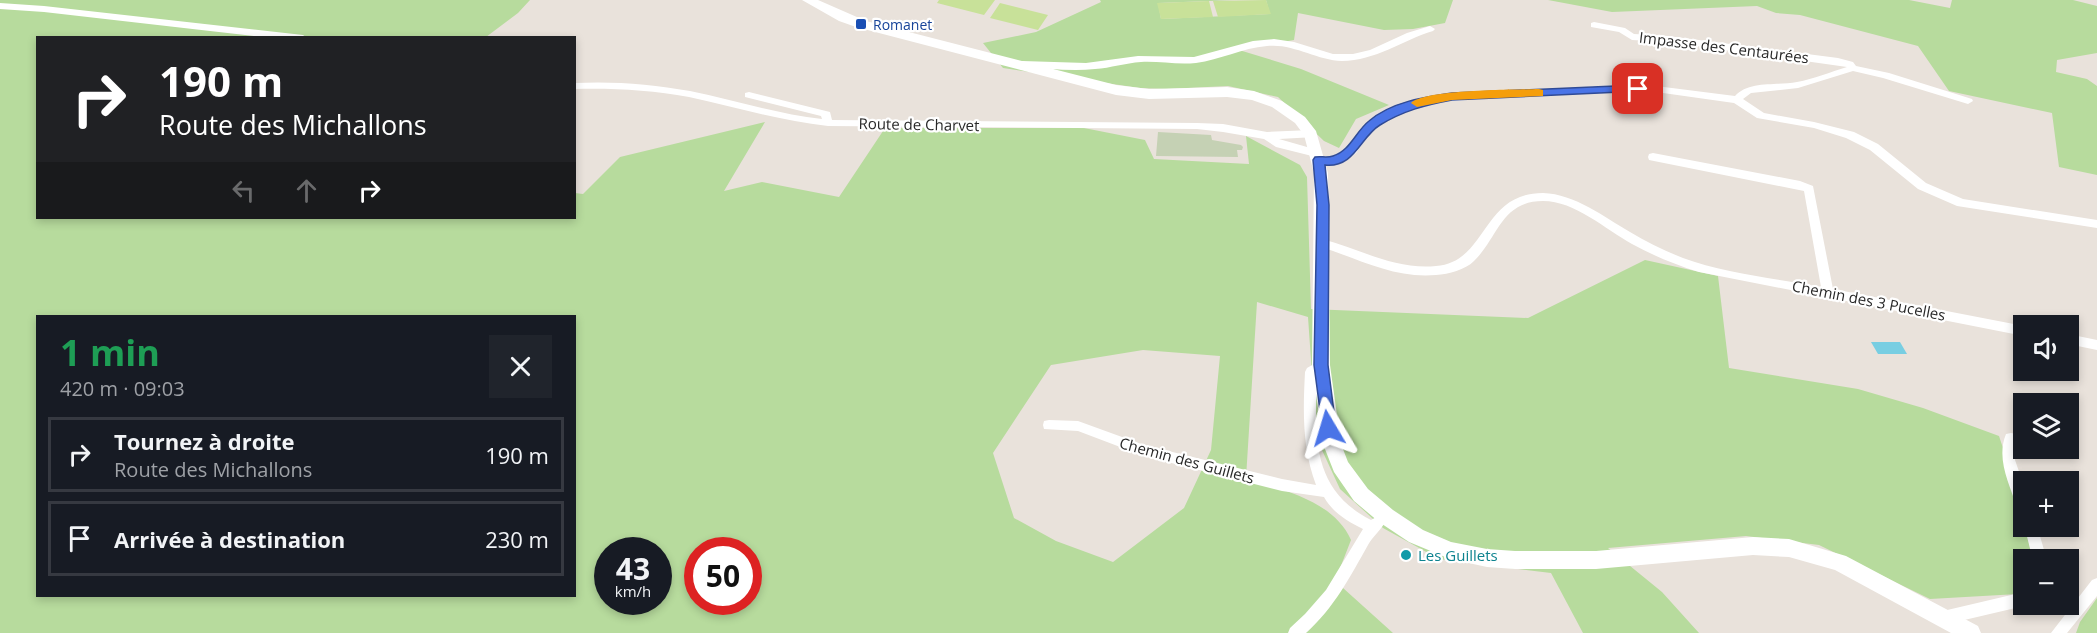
<!DOCTYPE html>
<html lang="fr">
<meta charset="utf-8">
<style>
body{margin:0;font-family:"Open Sans",sans-serif;background:#20242c;color:#f1f3f6;height:100vh;display:flex;flex-direction:column;font-size:22px;white-space:nowrap}
*{box-sizing:border-box;margin:0}
p{font-size:20px;color:#9ea1a6}
.icon{flex:none;width:33px;height:33px;fill:none;stroke:currentColor;stroke-width:2;stroke-linecap:round;stroke-linejoin:round}
.map{position:relative;flex:1;overflow:hidden}
.details{position:absolute;left:36px;top:315px;width:540px;height:282px;display:flex;flex-direction:column;background:#171b24;border-radius:0px;box-shadow:0 3px 9px #0003}
.details>*{flex:none}
.guide{position:absolute;left:36px;top:36px;width:540px;height:183px;border-radius:0px;box-shadow:0 3px 9px #0003;background:#202124;color:#fff;overflow:hidden}
.controls{position:absolute;left:2013px;top:315px;display:grid;gap:12px}
.controls a{display:grid;place-items:center;width:66px;height:66px;border-radius:0px;background:#171b24;box-shadow:0 3px 9px #0003;font-size:30px}
.speed{position:absolute;left:594px;top:537px;display:flex;gap:12px;font-size:30px;font-weight:700;text-align:center}
.speed>*{display:grid;place-content:center;width:78px;height:78px;border-radius:50%;background:#171b24;box-shadow:0 3px 9px #0003;line-height:1}
.speed small{font-size:15px;font-weight:400}
.speed .limit{border:9px solid #d22;background:#fff;color:#111}
.pin{position:absolute;display:grid;place-items:center;width:51px;height:51px;color:#fff;margin:-26px;border-radius:12px;box-shadow:0 3px 9px #0006}
.me{position:absolute;width:66px;margin:-33px;rotate:353deg;stroke-linejoin:round;filter:drop-shadow(0 0 4px #0008)}
.turn{display:flex;align-items:center;gap:21px;height:126px;padding:0 24px;font-size:27px}
.turn .icon{width:78px;height:78px;stroke-width:2.5}
.turn b{display:block;font-size:42px;line-height:51px}
.lanes{display:flex;align-items:center;height:57px;padding:0 24px;background:#0003;justify-content:center;gap:30px;direction:ltr}
.lanes .off{opacity:.35}
.round{display:grid;place-items:center;flex:none;width:63px;height:63px;border-radius:0px;background:#20242c}
.head{display:flex;align-items:center;justify-content:space-between;height:102px;padding:0 24px}
h1{font-size:36px;font-weight:700;line-height:45px;color:#1e9e55}
ul{padding:0;list-style:none}
li{display:flex;align-items:center;gap:18px;height:75px;margin:0 12px 9px;padding:0 12px;border:3px solid #363941;border-radius:0px}
li div{flex:1}
li b{display:block;font-size:22px}
li em{font-style:normal}
.map>svg:first-child{display:block}
.green{fill:#b7db9d;fill-rule:evenodd}
.cemetery{fill:#c5d1b4}
.pitch{fill:#c8e199}
.water{fill:#78cee2}
.lines{fill:none;stroke-linecap:round;stroke-linejoin:round}
.minor{fill:#fff;fill-rule:evenodd}
.secondary{fill:#fff;fill-rule:evenodd}
.route{fill:#4a74e7;stroke:#304b96;stroke-width:1.5}
.slow{fill:#f59e0b}
.transit-dot{fill:#1a4fb4;stroke:#fff;stroke-width:2}
.culture-dot{fill:#0f9aa8;stroke:#fff;stroke-width:2}
.labels{text-anchor:middle;dominant-baseline:central;stroke-width:4.5;stroke-linejoin:round;paint-order:stroke}
.far-transit-label{font-size:14px;fill:#164399;stroke:#fff;text-anchor:start}
.street-label{font-size:15px;fill:#282828;stroke:#fff}
.culture-label{font-size:15px;fill:#0d838f;stroke:#fff;text-anchor:start}
</style>
<div class="map">
<svg width="2097" height="633" viewBox="0 0 2097 633">
<rect width="100%" height="100%" fill="#e9e2db"/>
<path class="green" d="M 0,0 L 530,0 L 518,13 L 486,37 L 38,38 L 38,218 L 574,218 L 575,193 L 583,194 L 620,157 L 765,122 L 724,191 L 762,182 L 839,197 L 885,128 L 1084,128 L 1145,140 L 1154,159 L 1249,164 L 1246,136 L 1300,165 L 1307,177 L 1311,309 L 1528,318 L 1645,260 L 1718,276 L 1729,368 L 1858,389 L 1923,408 L 1999,436 L 2022,505 L 2024,526 L 2026,527 L 2032,559 L 2024,560 L 2023,588 L 2018,594 L 1930,599 L 1819,545 L 1746,536 L 1608,548 L 1662,592 L 1699,633 L 1583,633 L 1551,573 L 1439,559 L 1383,528 L 1340,489 L 1321,448 L 1314,403 L 1308,317 L 1257,302 L 1246,478 C 1283,490 1334,501 1351,540 L 1337,576 L 1343,588 L 1393,633 L 0,633 ZM 38,316 L 574,316 L 574,596 L 38,596 ZM 1143,350 L 1220,356 L 1211,450 L 1184,508 L 1113,562 L 1056,541 L 1014,518 L 993,453 L 1051,365 ZM 608,550 L 658,550 L 658,602 L 608,602 ZM 698,550 L 748,550 L 748,602 L 698,602 Z
M 1100,0 L 1234,0 L 1158,3 L 1161,19 L 1270,14 L 1266,0 L 1453,0 L 1445,23 L 1413,29 L 1384,30 L 1298,13 L 1294,40 L 1239,50 L 1301,69 L 1389,105 L 1356,119 L 1339,148 L 1324,141 L 1278,97 L 1228,86 L 1166,89 L 1140,88 L 1003,68 L 983,43 L 1036,32 L 1101,2 Z
M 1548,0 L 1909,0 L 1950,8 L 1952,0 L 2073,0 L 2097,6 L 2097,53 L 2057,60 L 2056,72 L 2087,79 L 2097,86 L 2097,175 L 2059,167 L 2052,113 L 1949,91 L 1918,46 L 1800,15 L 1776,13 L 1757,6 L 1612,12 Z
M 2097,598 L 2097,633 L 2076,633 L 2080,622 Z"/>
<path class="cemetery" d="M 1158,132 L 1211,135 L 1212,140 L 1241,145 L 1243,147 L 1242,150 L 1237,150 L 1238,157 L 1156,156 Z"/>
<path class="pitch" d="M 939,0 L 995,0 L 984,15 L 937,3 Z
M 1266,0 L 1271,14 L 1218,17 L 1213,1 Z
M 1209,1 L 1213,17 L 1161,19 L 1157,3 Z
M 1000,3 L 1048,15 L 1038,30 L 990,18 Z"/>
<path class="water" d="M 1871,342 L 1900,342 L 1907,354 L 1878,354 Z"/>
<g class="lines">
<path class="minor" d="M 0,3 L 44,6 L 303,35 L 307,38 L 272,38 L 44,12 L 0,9 Z
M 1594,22 L 1625,28 L 1634,34 L 1668,36 L 1838,58 L 1853,62 L 1856,66 L 1889,73 L 1972,99 L 1973,101 L 1968,104 L 1883,78 L 1853,71 L 1798,88 L 1751,93 L 1743,99 L 1764,113 L 1814,122 L 1854,132 L 1878,144 L 1926,183 L 1963,199 L 2097,220 L 2097,228 L 1957,206 L 1918,189 L 1870,150 L 1846,138 L 1814,128 L 1757,118 L 1734,103 L 1656,92 L 1621,91 L 1434,102 L 1402,112 L 1382,122 L 1372,130 L 1356,153 L 1345,161 L 1332,165 L 1315,163 L 1314,160 L 1316,157 L 1276,147 L 1264,139 L 1223,132 L 1197,129 L 828,126 C 781,121 735,107 689,97 C 651,90 613,88 574,89 L 574,83 C 613,81 652,84 690,91 C 734,100 777,114 822,119 L 821,116 L 745,97 L 745,93 L 749,92 L 830,112 L 832,120 L 1197,123 L 1223,124 L 1267,132 L 1311,130 L 1316,134 L 1315,137 L 1279,139 L 1321,151 L 1322,154 L 1321,156 L 1332,157 L 1348,147 L 1364,126 L 1374,118 L 1394,108 L 1434,96 L 1621,85 L 1656,86 L 1735,96 C 1749,80 1777,86 1797,82 C 1814,79 1830,72 1847,67 L 1668,42 L 1632,40 L 1619,32 L 1591,27 L 1591,23 Z
M 1430,26 L 1435,29 L 1433,31 C 1403,40 1375,61 1342,61 C 1316,60 1293,43 1267,46 C 1242,48 1220,60 1196,63 C 1177,65 1159,61 1141,62 C 1125,63 1111,68 1095,69 C 1071,72 1046,68 1022,67 L 1017,64 L 1022,61 L 1086,63 L 1138,56 L 1194,57 L 1253,41 L 1274,39 L 1294,42 L 1333,54 L 1353,54 L 1370,50 L 1407,33 Z
M 1653,153 L 1800,181 L 1813,186 L 1833,289 L 2024,326 L 2024,336 L 1699,272 C 1676,265 1654,256 1632,244 C 1605,229 1575,201 1543,201 C 1501,201 1498,238 1474,261 C 1465,270 1449,274 1436,275 C 1394,279 1357,258 1318,246 L 1316,243 L 1322,239 C 1360,249 1395,270 1436,266 C 1488,262 1481,193 1543,193 C 1575,194 1604,217 1630,232 C 1647,242 1665,251 1683,258 C 1724,273 1777,279 1821,287 L 1804,191 L 1649,160 L 1648,157 L 1649,154 Z
M 2068,334 L 2097,340 L 2097,350 L 2068,344 Z
M 1321,360 L 1325,361 L 1327,365 L 1317,374 C 1315,434 1310,489 1371,520 L 1378,516 L 1383,518 L 1385,522 C 1381,530 1373,536 1368,545 C 1350,577 1334,608 1306,633 L 1288,633 L 1290,628 L 1305,614 L 1326,590 L 1363,529 C 1347,521 1333,513 1324,497 L 1282,491 L 1144,456 L 1078,431 L 1044,429 L 1043,425 L 1044,421 L 1049,420 L 1078,421 L 1144,445 L 1282,479 L 1316,485 C 1302,448 1303,411 1305,372 L 1307,368 Z
M 2011,433 L 2016,434 L 2018,438 L 2015,460 L 2024,486 L 2024,513 L 2019,511 L 2017,507 C 2009,483 1996,459 2006,434 Z
M 2024,525 L 2037,526 L 2047,560 L 2033,560 Z
M 2097,578 L 2097,596 L 2067,633 L 2051,633 L 2092,580 Z
M 2024,592 L 2024,604 L 2027,604 L 2024,606 L 1943,625 L 1938,623 L 1936,618 L 1938,613 L 1943,611 Z"/>
<path class="secondary" d="M 802,0 L 818,0 L 866,21 L 1116,85 L 1149,89 L 1227,87 L 1254,91 L 1282,101 L 1305,117 L 1316,131 L 1328,173 L 1330,365 L 1341,444 L 1348,462 L 1368,489 L 1393,510 L 1423,530 L 1451,542 L 1487,549 L 1515,551 L 1596,551 L 1753,537 L 1789,539 L 1846,556 L 1978,626 L 1981,633 L 1951,633 L 1835,570 L 1789,557 L 1753,555 L 1596,569 L 1515,569 L 1487,567 L 1450,559 L 1409,542 L 1379,522 L 1354,501 L 1334,472 L 1323,444 L 1312,365 L 1314,173 L 1304,135 L 1295,123 L 1272,107 L 1252,100 L 1227,97 L 1149,99 L 1116,95 L 856,27 L 839,21 Z"/>
</g>
<path class="route" d="M 1638,85 L 1642,86 L 1642,91 L 1452,100 C 1425,105 1403,111 1380,125 C 1360,137 1355,168 1325,165 L 1329,205 L 1328,365 L 1336,428 L 1333,433 L 1328,435 L 1323,433 L 1314,365 L 1317,205 L 1313,160 L 1315,157 C 1321,156 1327,158 1333,156 C 1350,151 1356,131 1369,121 C 1391,102 1424,97 1452,93 Z"/>
<path class="slow" d="M 1539,89 L 1543,90 L 1543,96 L 1452,100 L 1417,107 L 1411,103 C 1426,89 1515,90 1539,89 Z"/>
<rect class="transit-dot" x="855" y="18" width="12" height="12" rx="3"/>
<circle class="culture-dot" cx="1406" cy="555" r="6"/>
<g class="labels">
<g class="far-transit-label">
<text x="873" y="24">Romanet</text>
</g>
<g class="street-label">
<text transform="translate(1724 47) rotate(7)">Impasse des Centaurées</text>
<text transform="translate(919 124) rotate(1)">Route de Charvet</text>
<text transform="translate(1869 300) rotate(11)">Chemin des 3 Pucelles</text>
<text transform="translate(1187 460) rotate(15)">Chemin des Guillets</text>
</g>
<g class="culture-label">
<text x="1418" y="555">Les Guillets</text>
</g>
</g>
</svg>
<div class="controls">
<a><svg class="icon" aria-label="sound" viewBox="0 0 24 24"><path d="M4 9h4l5-4v14l-5-4H4zM17 9q2 3 0 6"/></svg></a>
<a><svg class="icon" aria-label="layers" viewBox="0 0 24 24"><path d="M12 4l9 5-9 5-9-5zM3 14l9 5 9-5"/></svg></a>
<a>+</a>
<a>−</a>
</div>
<div class="speed"><div>43<small>km/h</small></div><div class="limit">50</div></div>
<div class="pin" style="left:1638px;top:89px;background:#d93025"><svg class="icon" aria-label="arrive" viewBox="0 0 24 24"><path d="M6 21V4h12l-3 4 3 4H6"/></svg></div>
<svg class="me" style="left:1328px;top:428px" viewBox="-20 -20 40 40"><path d="M0-17L14 15 0 8-14 15z" fill="#4a74e7" stroke="#fff" stroke-width="4"/></svg>
<div class="guide">
<div class="turn"><svg class="icon" aria-label="right" viewBox="0 0 24 24"><path d="M7 20v-9h11M14 6l5 5-5 5"/></svg><div><b>190 m</b>Route des Michallons</div></div>
<div class="lanes"><svg class="icon off" aria-label="left" viewBox="0 0 24 24"><path d="M17 20v-9H6M10 6l-5 5 5 5"/></svg><svg class="icon off" aria-label="ahead" viewBox="0 0 24 24"><path d="M12 20V5M6 11l6-6 6 6"/></svg><svg class="icon" aria-label="right" viewBox="0 0 24 24"><path d="M7 20v-9h11M14 6l5 5-5 5"/></svg></div>
</div>
<section class="details">
<div class="head"><div><h1>1 min</h1><p>420 m · 09:03</p></div><a class="round"><svg class="icon" aria-label="close" viewBox="0 0 24 24"><path d="M6 6l12 12M18 6L6 18"/></svg></a></div>
<ul>
<li><svg class="icon" aria-label="right" viewBox="0 0 24 24"><path d="M7 20v-9h11M14 6l5 5-5 5"/></svg><div><b>Tournez à droite</b><p>Route des Michallons</p></div><em>190 m</em></li>
<li><svg class="icon" aria-label="arrive" viewBox="0 0 24 24"><path d="M6 21V4h12l-3 4 3 4H6"/></svg><div><b>Arrivée à destination</b></div><em>230 m</em></li>
</ul>
</section>
</div>
